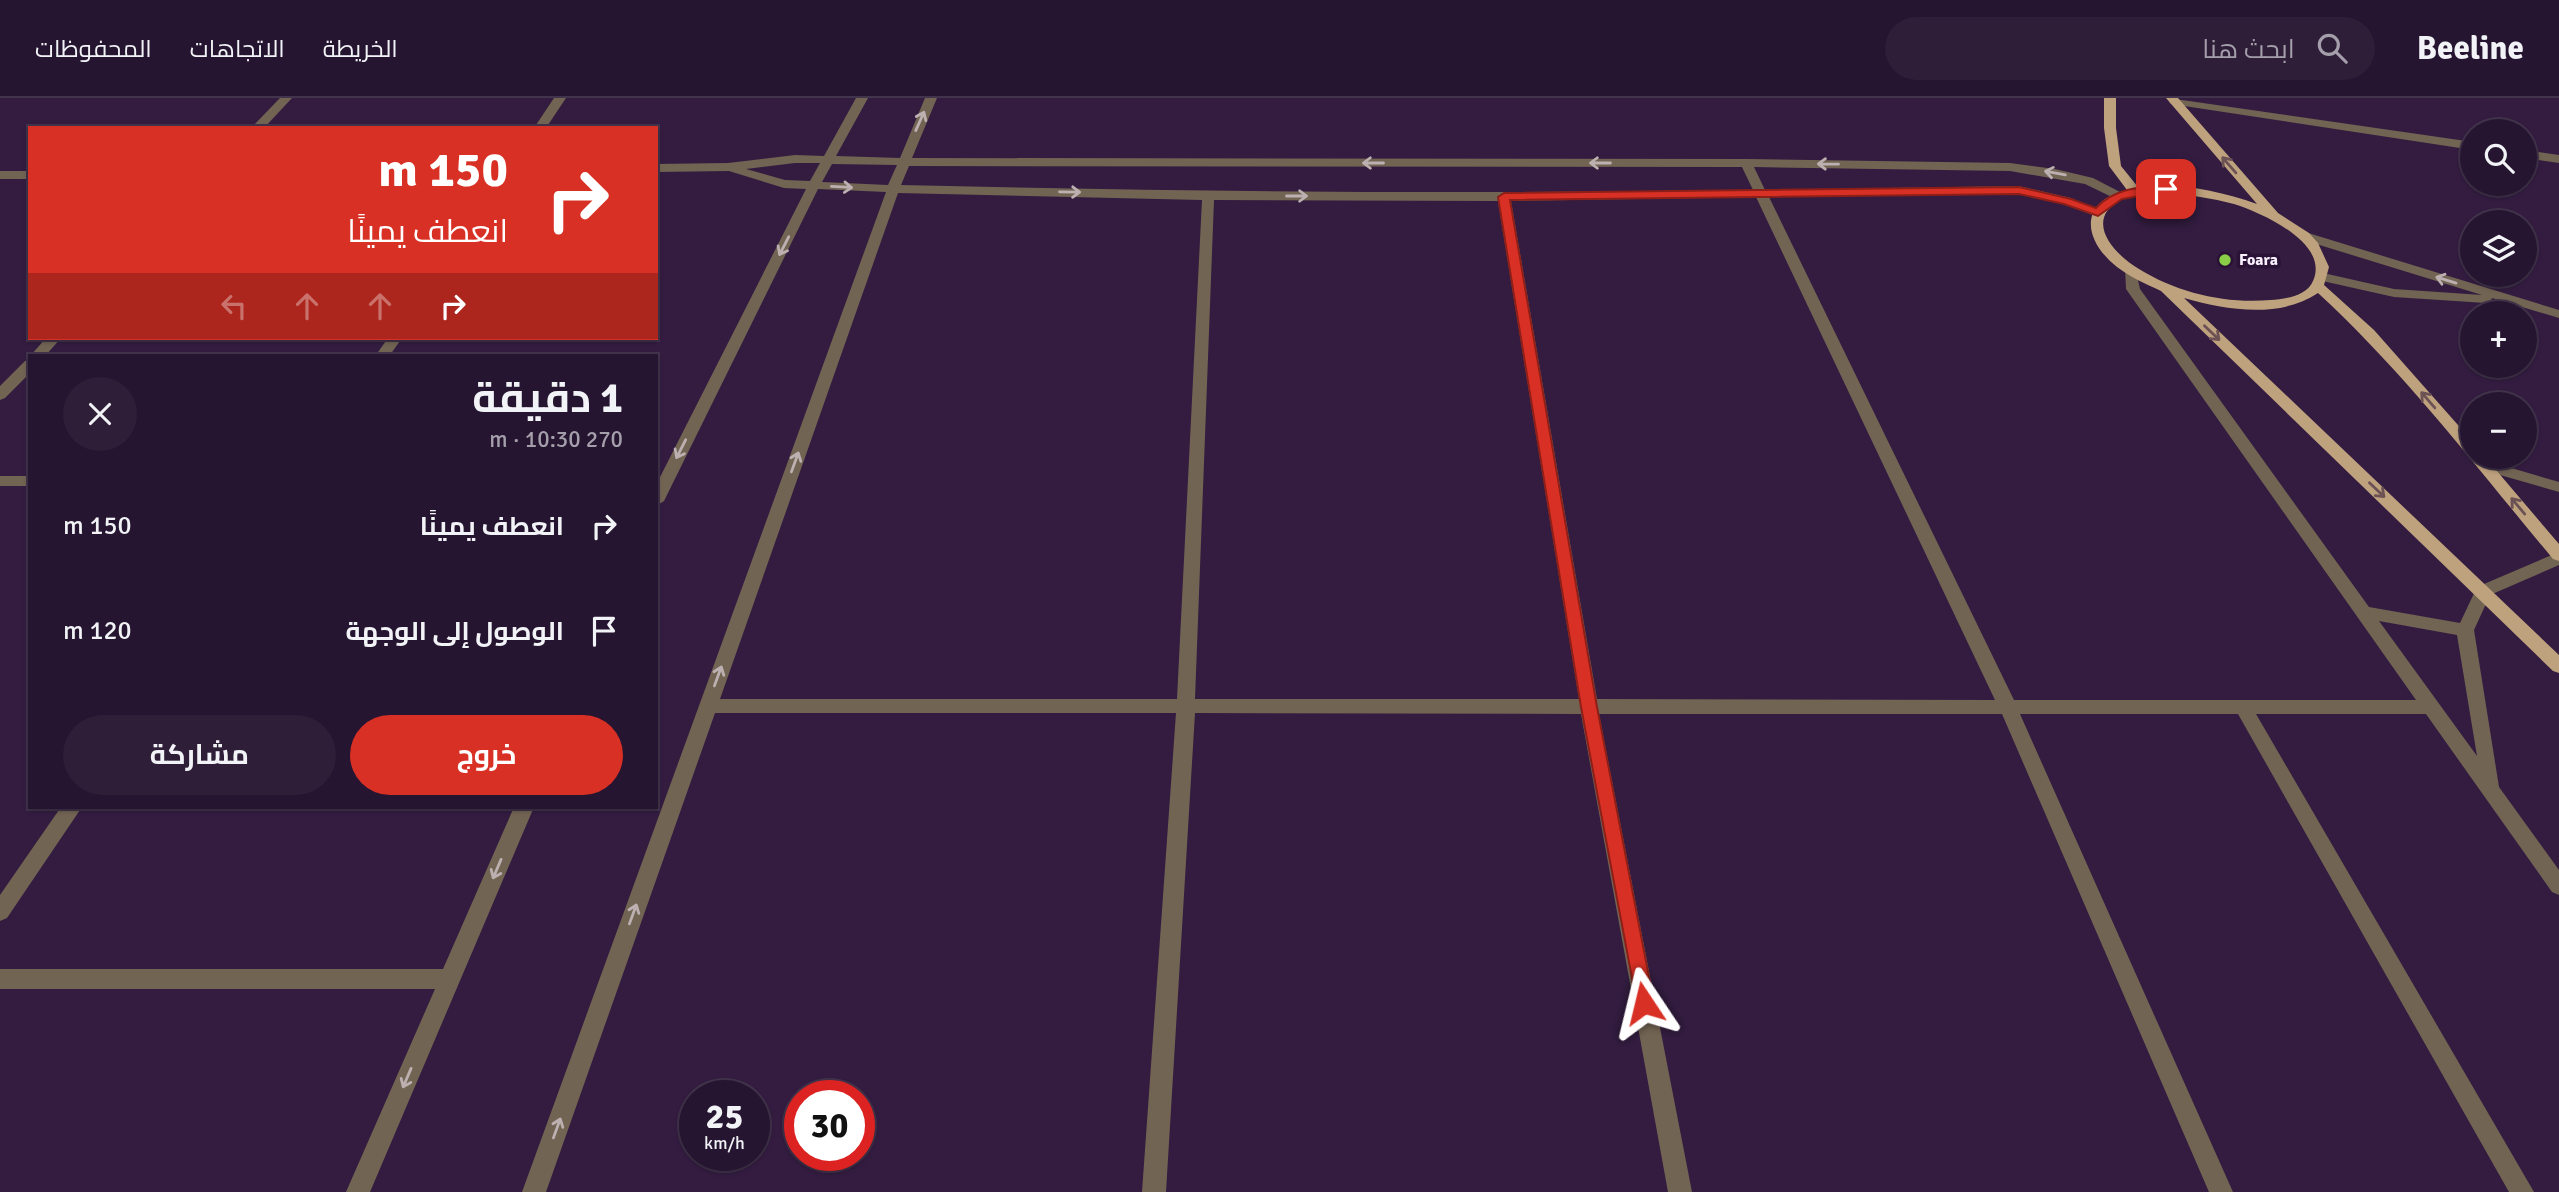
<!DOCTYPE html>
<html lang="ar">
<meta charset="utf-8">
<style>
body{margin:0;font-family:Signika,Cairo,sans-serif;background:#2e1e38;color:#f1f3f6;direction:rtl;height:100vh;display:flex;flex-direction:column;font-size:26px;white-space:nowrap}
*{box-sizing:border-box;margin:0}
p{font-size:23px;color:#a49fab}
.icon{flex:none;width:38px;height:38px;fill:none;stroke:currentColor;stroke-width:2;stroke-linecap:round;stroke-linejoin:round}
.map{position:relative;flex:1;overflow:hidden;direction:ltr}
.side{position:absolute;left:28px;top:256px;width:630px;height:455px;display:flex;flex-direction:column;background:#261530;border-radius:0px;box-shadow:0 2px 5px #0004,0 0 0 2px #42344c;direction:rtl}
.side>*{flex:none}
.banner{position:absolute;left:28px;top:28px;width:630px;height:214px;border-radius:0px;box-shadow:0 2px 5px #0004,0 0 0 2px #42344c;direction:rtl;background:#d93025;color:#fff;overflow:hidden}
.buttons{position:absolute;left:2460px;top:21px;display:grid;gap:14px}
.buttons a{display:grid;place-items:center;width:77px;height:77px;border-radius:50%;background:#261530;box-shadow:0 2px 5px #0004,0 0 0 2px #42344c;font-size:35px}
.speed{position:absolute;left:679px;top:982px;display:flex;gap:14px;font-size:35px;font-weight:700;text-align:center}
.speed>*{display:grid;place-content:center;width:91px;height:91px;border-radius:50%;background:#261530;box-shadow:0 2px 5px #0004,0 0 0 2px #42344c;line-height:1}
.speed small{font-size:18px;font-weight:400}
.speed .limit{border:10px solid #d22;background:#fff;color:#111}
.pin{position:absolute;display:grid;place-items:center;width:60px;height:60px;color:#fff;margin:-30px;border-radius:14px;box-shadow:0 4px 10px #0006}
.me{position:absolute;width:77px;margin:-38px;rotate:350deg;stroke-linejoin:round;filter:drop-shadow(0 0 5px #0008)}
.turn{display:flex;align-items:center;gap:24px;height:147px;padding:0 35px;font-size:32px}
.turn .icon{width:91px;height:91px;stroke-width:2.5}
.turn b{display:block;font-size:49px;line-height:60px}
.lanes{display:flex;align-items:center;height:66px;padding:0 35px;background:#0003;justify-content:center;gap:35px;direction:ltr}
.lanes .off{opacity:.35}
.round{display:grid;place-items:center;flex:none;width:74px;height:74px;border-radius:37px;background:#2e1e38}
.summary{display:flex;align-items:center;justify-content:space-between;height:119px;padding:0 35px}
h1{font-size:42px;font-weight:700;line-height:52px}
.cta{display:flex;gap:14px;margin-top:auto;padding:14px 35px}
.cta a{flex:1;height:80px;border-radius:42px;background:#d93025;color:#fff;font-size:28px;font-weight:700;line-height:80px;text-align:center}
.cta a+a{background:#2e1e38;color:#f1f3f6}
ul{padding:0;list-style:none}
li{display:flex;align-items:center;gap:21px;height:105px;padding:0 35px}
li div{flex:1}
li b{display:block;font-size:26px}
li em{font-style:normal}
header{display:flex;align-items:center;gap:42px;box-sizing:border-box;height:98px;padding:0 35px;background:#261530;border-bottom:2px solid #42344c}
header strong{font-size:33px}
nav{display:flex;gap:38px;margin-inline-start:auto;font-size:24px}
.search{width:490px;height:63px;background:#2e1e38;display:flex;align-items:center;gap:18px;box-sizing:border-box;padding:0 24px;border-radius:38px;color:#a49fab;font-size:26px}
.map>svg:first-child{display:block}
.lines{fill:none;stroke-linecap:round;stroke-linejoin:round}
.minor{fill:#726453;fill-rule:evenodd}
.tertiary{fill:#726453;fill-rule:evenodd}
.primary{fill:#bea17d;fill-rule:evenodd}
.oneway{stroke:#bcb0b1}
.oneway2{stroke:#6c5255}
.route{fill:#d93025;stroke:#8d1f18;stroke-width:2}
.poi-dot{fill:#8ace48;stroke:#291235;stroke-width:2.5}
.labels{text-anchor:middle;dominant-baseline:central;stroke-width:7;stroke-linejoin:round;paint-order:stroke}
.far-poi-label{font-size:16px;font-weight:bold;fill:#f8effe;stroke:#291235;text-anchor:start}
</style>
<header>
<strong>Beeline</strong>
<div class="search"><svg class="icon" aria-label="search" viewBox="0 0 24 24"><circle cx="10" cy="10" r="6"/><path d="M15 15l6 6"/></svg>ابحث هنا</div>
<nav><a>الخريطة</a><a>الاتجاهات</a><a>المحفوظات</a></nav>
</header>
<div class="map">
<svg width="2559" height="1094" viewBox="0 0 2559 1094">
<rect width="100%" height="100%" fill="#331c40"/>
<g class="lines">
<path class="minor" d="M 280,0 L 292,0 L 264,30 L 251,30 Z
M 554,0 L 566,0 L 546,30 L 534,30 Z
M 856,0 L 868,0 L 836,58 L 900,60 L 925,0 L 937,0 L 912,60 L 1746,61 L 2010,65 L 2055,71 L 2093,80 L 2122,95 L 2124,98 L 2118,102 L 2085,86 L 2010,73 L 1754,69 L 1765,92 L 2019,88 L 2071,100 L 2104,115 L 2098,119 L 2063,106 L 2019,96 L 1769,99 L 2014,602 L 2416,602 L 2126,191 L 2125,169 L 2135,169 L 2140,191 L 2369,509 L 2460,525 L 2477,489 L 2559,454 L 2559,467 L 2490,497 L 2474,532 L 2499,689 L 2559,772 L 2559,797 L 2552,794 L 2426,616 L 2256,616 L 2534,1094 L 2509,1094 L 2238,616 L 2020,616 L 2233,1094 L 2209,1094 L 2002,616 L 1599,616 L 1692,1094 L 1668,1094 L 1581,616 L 1195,615 L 1166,1094 L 1142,1094 L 1176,615 L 715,615 L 546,1094 L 522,1094 L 886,94 L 818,91 L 664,403 L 656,408 L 656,387 L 806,91 L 784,90 L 729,73 L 656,74 L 656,66 L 728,65 L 795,57 L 824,58 ZM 795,65 L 820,65 L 810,83 L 785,82 L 746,71 ZM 832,66 L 897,67 L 888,87 L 822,84 ZM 909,68 L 1742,69 L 1753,92 C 1469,96 1185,94 901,87 ZM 898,95 L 1202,102 L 1177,601 L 720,601 ZM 1756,99 L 1995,602 L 1597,601 L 1511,103 ZM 1214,102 L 1498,103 L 1579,601 L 1195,601 ZM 2379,523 L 2457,537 L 2477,658 Z
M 2175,1 L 2473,44 L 2473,52 L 2171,6 L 2169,4 Z
M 2525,52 L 2559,57 L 2559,65 L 2525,60 Z
M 0,73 L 30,73 L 30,81 L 0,81 Z
M 46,240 L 61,240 L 46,257 L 31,257 Z
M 388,240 L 402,240 L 390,257 L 376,257 Z
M 30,262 L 30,275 L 5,300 L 0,302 L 0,288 L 25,263 Z
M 2484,362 L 2559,384 L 2559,394 L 2479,371 L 2476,367 L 2479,363 Z
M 0,378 L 30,378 L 30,388 L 0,388 Z
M 61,709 L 82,709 L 7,820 L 0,823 L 0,797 Z
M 514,709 L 534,709 L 370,1094 L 346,1094 L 435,891 L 0,891 L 0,871 L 443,871 Z"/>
<path class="tertiary" d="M 2305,134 L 2559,212 L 2559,220 L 2492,200 L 2491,204 L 2486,205 L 2394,199 L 2318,182 L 2318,176 L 2323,175 L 2394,191 L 2482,197 L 2300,141 L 2299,138 Z"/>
<path class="primary" d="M 2104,0 L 2116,0 L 2116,30 L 2121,68 L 2138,89 C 2178,84 2219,93 2257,106 L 2166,0 L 2178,0 L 2278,115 L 2309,135 L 2318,145 L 2329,169 L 2324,187 L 2374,232 L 2473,344 L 2473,359 L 2485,359 L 2559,446 L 2559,463 L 2553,461 C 2477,370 2406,276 2318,195 C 2280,221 2225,212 2184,200 L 2559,557 L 2559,575 L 2553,573 L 2161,193 C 2146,186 2130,179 2117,169 C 2083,142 2078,104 2127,92 L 2109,68 L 2104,30 ZM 2166,95 C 2189,97 2212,100 2234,106 C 2262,115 2330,145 2313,183 C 2307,198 2285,201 2271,202 C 2225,206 2178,195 2139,171 C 2112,155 2082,120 2124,100 C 2137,95 2152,96 2166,95 Z"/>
</g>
<defs><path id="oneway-shaft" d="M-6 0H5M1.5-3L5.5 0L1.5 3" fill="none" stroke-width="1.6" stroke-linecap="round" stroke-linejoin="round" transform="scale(1.75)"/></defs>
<g class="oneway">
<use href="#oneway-shaft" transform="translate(920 23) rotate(-66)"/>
<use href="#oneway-shaft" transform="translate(1373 65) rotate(-180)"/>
<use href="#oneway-shaft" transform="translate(1600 65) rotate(-180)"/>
<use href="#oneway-shaft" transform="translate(1828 66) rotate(-179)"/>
<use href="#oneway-shaft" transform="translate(2055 75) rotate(-170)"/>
<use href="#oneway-shaft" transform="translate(842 89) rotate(3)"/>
<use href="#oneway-shaft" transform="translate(1070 94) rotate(1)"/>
<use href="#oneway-shaft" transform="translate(1297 98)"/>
<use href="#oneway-shaft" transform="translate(784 148) rotate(117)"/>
<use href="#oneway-shaft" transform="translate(2446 182) rotate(-163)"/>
<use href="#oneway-shaft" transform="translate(681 351) rotate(117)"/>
<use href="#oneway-shaft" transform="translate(795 364) rotate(-70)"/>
<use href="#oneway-shaft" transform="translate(718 578) rotate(-70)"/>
<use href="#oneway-shaft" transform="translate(497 771) rotate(113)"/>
<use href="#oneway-shaft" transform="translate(633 816) rotate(-70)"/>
<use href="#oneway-shaft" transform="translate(407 980) rotate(113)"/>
<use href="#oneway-shaft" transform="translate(557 1030) rotate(-70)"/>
</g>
<g class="oneway2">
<use href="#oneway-shaft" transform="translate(2229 67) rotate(-131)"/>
<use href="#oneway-shaft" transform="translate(2212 235) rotate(44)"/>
<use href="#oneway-shaft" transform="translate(2428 302) rotate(-131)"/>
<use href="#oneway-shaft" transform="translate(2377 392) rotate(44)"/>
<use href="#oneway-shaft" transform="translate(2518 408) rotate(-130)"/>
</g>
<path class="route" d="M 2166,87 L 2171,91 L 2170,93 L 2122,101 L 2098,118 L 2064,106 L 2019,96 L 1510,102 L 1597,609 L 1654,905 L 1651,912 L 1644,914 L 1638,912 L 1581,609 L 1498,99 L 1504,95 L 2019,89 L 2071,101 L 2096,110 C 2114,90 2141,89 2166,87 Z"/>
<circle class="poi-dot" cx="2225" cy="162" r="7"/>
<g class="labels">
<g class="far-poi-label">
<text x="2239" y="162">Foara</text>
</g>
</g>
</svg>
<div class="buttons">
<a><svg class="icon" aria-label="search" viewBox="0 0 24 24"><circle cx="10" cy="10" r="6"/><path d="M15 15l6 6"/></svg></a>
<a><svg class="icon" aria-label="layers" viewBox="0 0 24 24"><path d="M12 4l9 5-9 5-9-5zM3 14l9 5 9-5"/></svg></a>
<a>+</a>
<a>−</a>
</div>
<div class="speed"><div>25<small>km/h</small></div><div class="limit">30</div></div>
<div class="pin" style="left:2166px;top:91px;background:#d93025"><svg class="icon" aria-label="arrive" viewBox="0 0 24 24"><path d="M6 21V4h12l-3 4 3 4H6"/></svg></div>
<svg class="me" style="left:1644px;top:905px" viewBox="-20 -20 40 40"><path d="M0-17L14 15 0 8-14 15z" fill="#d93025" stroke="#fff" stroke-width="4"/></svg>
<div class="banner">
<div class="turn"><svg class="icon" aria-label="right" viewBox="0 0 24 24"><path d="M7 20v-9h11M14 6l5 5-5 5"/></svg><div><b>150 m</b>انعطف يمينًا</div></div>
<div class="lanes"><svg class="icon off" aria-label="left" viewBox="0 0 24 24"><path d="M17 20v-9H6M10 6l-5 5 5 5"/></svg><svg class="icon off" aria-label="ahead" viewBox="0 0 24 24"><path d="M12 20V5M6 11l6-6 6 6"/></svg><svg class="icon off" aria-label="ahead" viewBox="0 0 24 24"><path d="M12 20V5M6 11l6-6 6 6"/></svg><svg class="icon" aria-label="right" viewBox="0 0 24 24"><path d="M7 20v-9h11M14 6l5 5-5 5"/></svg></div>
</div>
<section class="side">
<div class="summary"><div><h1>1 دقيقة</h1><p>270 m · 10:30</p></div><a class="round"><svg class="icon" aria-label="close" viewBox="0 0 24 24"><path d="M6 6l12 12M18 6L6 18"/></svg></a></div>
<ul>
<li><svg class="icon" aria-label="right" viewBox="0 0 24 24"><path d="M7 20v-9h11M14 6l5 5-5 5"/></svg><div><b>انعطف يمينًا</b></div><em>150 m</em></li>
<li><svg class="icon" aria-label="arrive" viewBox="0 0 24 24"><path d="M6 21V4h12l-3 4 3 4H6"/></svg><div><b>الوصول إلى الوجهة</b></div><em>120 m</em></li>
</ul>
<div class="cta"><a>خروج</a><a>مشاركة</a></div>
</section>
</div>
